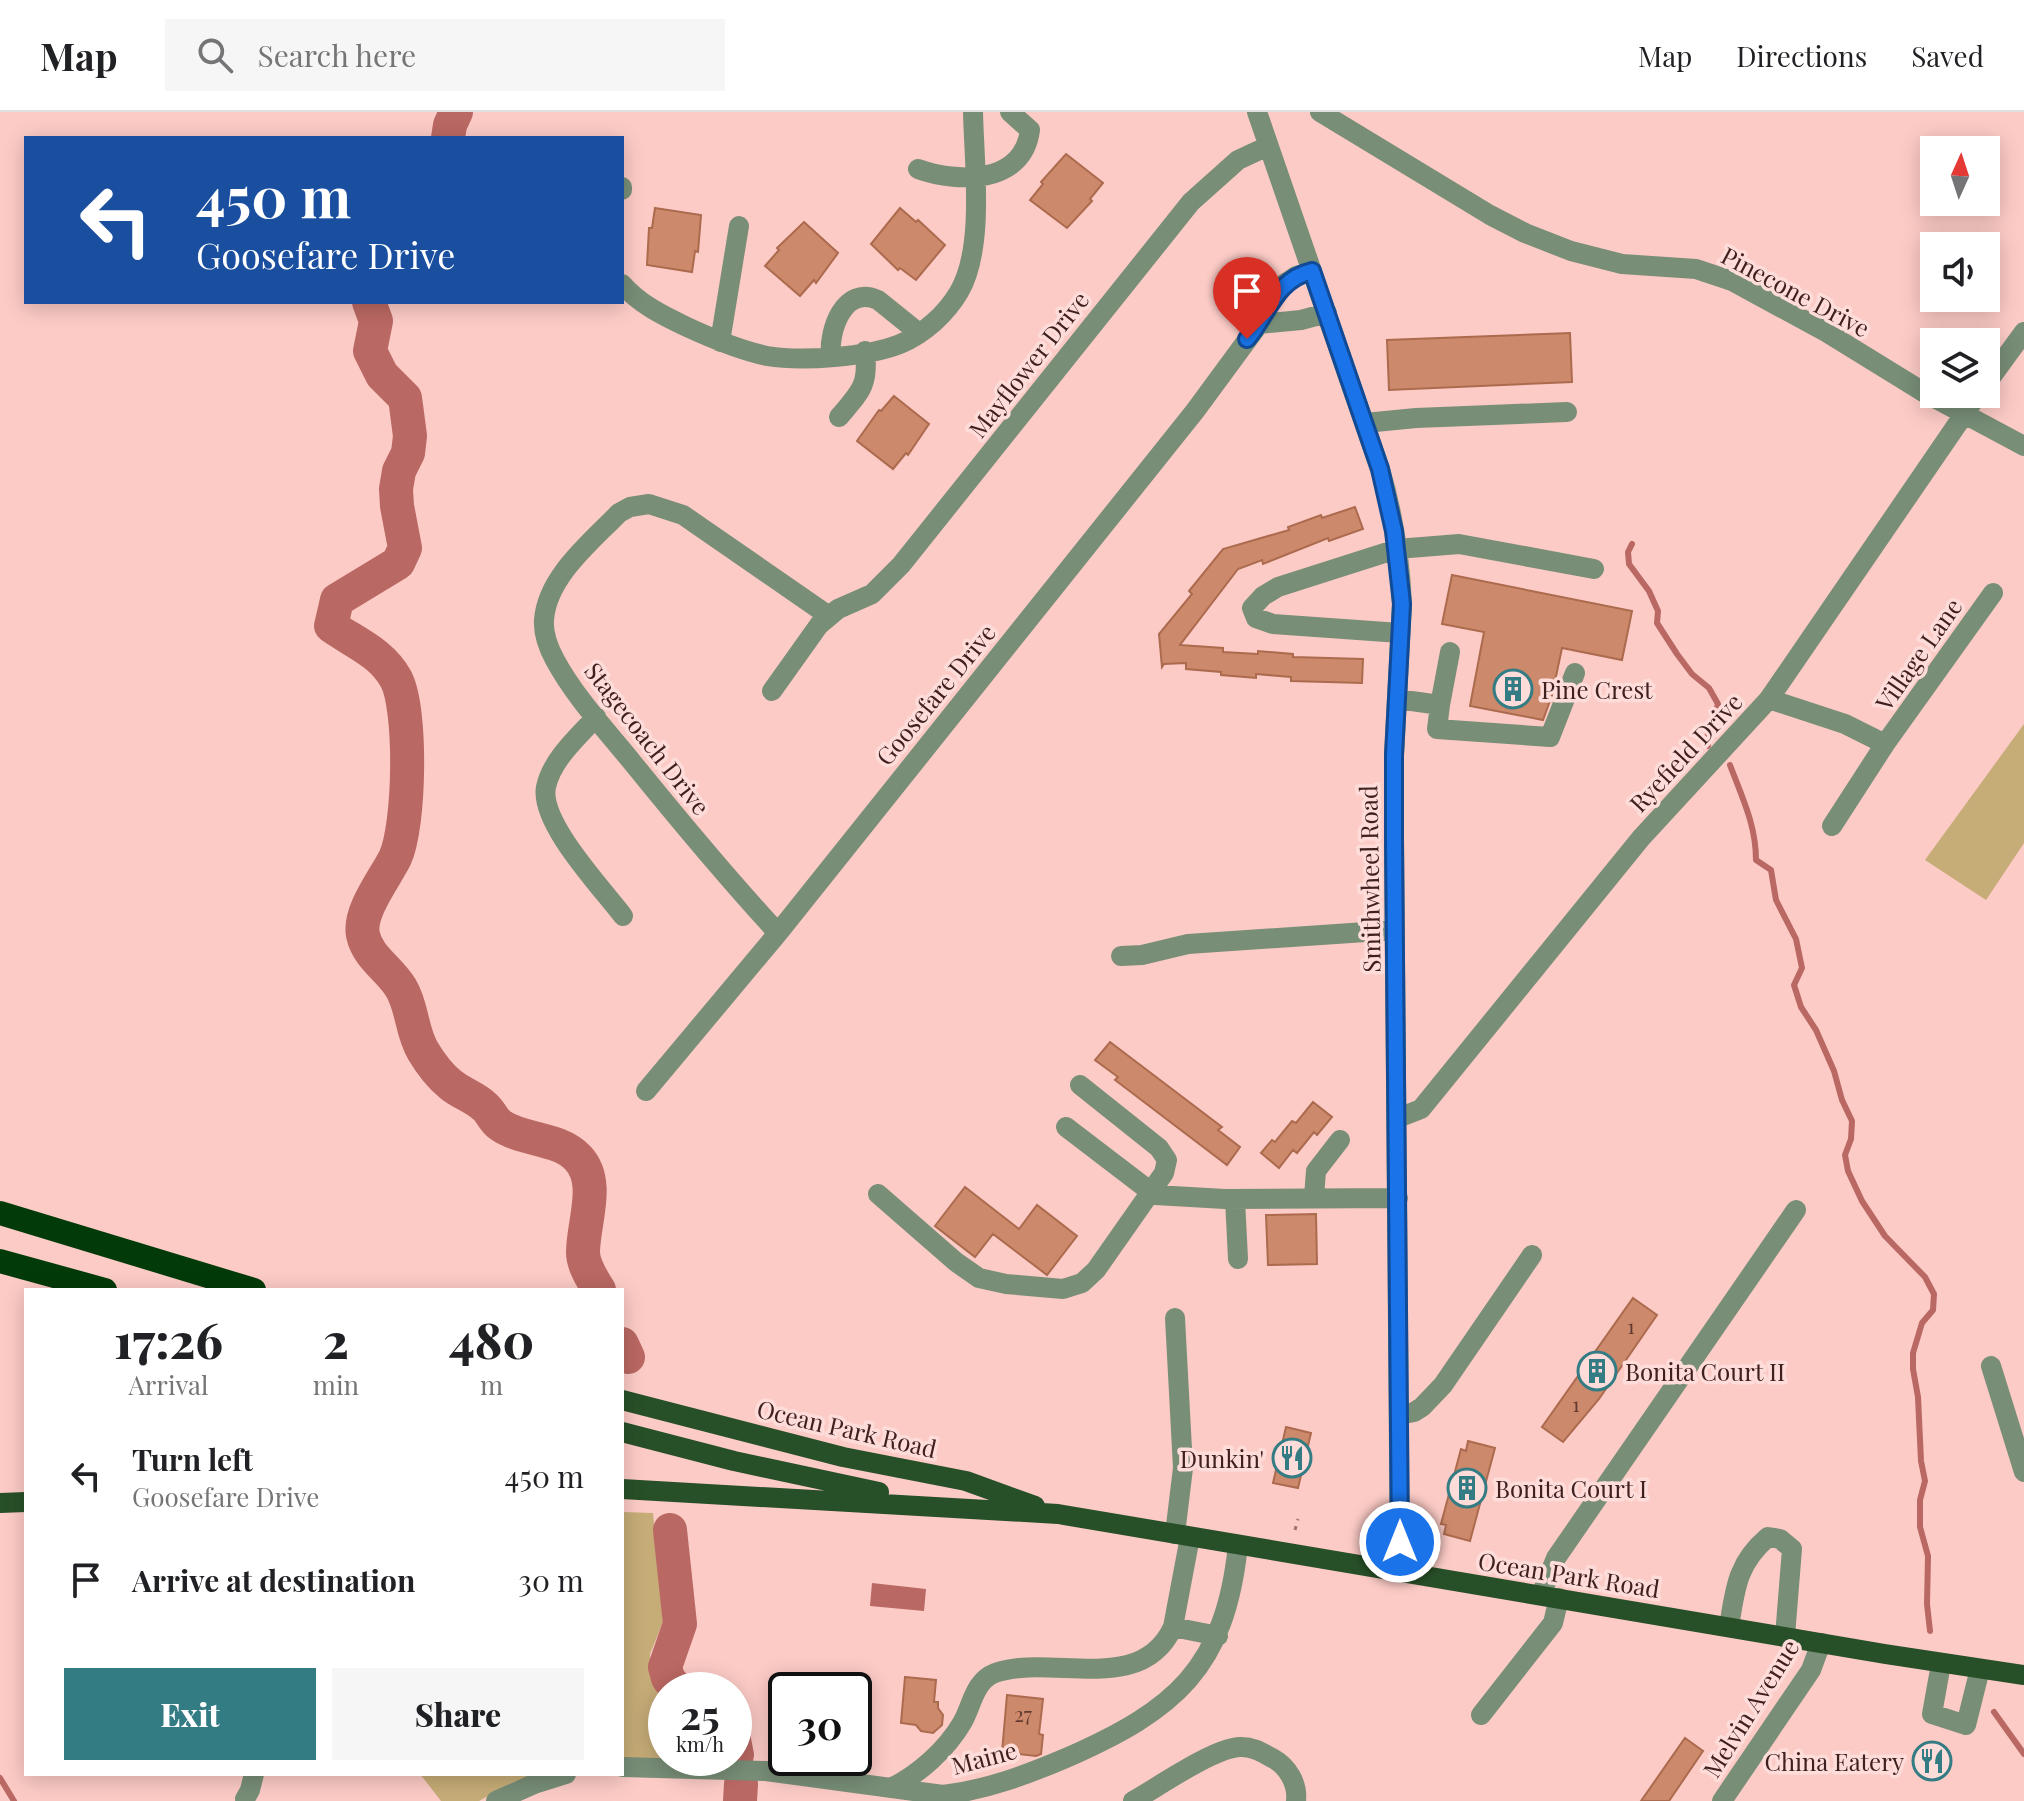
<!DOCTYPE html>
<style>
body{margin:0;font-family:"Playfair Display",serif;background:#f6f6f6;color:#202124;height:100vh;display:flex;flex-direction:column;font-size:30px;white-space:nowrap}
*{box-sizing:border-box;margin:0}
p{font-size:26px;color:#757577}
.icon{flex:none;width:44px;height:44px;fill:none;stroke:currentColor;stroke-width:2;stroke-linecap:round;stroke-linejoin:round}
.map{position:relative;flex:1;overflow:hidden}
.details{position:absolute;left:24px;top:1176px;width:600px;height:488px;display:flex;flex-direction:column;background:#fff;border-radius:0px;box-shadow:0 4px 20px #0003}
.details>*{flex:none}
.guide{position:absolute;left:24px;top:24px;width:600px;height:168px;border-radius:0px;box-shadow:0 4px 20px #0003;background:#1a4fa0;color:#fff;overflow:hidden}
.needle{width:52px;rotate:3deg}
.buttons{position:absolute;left:1920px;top:24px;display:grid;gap:16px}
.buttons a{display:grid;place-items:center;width:80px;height:80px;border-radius:0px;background:#fff;box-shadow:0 4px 20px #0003;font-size:40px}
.speed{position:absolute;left:648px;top:1560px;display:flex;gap:16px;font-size:40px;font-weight:700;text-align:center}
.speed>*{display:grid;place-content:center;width:104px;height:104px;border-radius:50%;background:#fff;box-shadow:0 4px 20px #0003;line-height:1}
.speed small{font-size:20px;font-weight:400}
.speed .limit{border:4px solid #111;border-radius:12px;background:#fff;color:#111}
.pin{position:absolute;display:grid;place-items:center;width:68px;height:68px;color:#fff;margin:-82px -34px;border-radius:50% 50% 50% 0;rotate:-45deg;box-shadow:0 0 8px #0007}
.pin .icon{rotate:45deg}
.me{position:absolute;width:88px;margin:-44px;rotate:0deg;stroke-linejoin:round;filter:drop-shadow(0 0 6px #0008)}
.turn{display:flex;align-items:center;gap:28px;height:168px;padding:0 40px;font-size:36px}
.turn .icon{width:104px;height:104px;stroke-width:2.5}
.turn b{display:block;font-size:56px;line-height:68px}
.eta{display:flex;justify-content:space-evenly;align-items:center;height:136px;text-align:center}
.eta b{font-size:48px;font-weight:800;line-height:56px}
.button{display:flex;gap:16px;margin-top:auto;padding:16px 40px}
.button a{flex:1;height:92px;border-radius:0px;background:#347c83;color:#fff;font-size:32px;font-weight:800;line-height:92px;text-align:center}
.button a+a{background:#f6f6f6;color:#202124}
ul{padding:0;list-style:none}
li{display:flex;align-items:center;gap:24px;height:104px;padding:0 40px}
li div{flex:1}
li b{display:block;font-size:30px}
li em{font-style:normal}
header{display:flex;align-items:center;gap:48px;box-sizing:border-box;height:112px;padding:0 40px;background:#fff;border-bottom:2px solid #e0e0e0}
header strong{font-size:38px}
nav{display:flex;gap:44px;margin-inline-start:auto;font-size:28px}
.search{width:560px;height:72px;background:#f6f6f6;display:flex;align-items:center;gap:20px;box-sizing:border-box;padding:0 28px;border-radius:0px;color:#757577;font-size:30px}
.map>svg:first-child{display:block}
.green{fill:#c6ac77}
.water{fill:#ba6863}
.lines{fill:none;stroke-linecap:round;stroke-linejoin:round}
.stream{stroke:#ba6863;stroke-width:6}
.river{stroke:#ba6863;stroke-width:34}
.building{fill:#cd896b;stroke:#ac6a4e;stroke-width:2}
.path{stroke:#9c7571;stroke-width:3;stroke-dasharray:4 6;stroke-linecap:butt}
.minor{stroke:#788e77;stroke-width:20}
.major{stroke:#285028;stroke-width:20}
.highway{stroke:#033a09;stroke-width:24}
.route-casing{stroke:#114b97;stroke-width:20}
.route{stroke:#1a73e8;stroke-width:14}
.labels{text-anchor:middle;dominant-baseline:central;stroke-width:7;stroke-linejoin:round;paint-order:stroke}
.number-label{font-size:20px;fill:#623a31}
.street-label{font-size:24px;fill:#3e201e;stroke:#fedcd9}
.poi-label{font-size:24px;fill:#3e201e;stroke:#fedcd9;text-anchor:start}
</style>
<header>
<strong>Map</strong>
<div class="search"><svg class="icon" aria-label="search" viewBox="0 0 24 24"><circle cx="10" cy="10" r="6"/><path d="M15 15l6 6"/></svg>Search here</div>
<nav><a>Map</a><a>Directions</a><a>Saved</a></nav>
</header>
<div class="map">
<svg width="2024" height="1689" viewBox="0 0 2024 1689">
<rect width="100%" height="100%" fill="#fccbc6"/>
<path class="green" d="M 2024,612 L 2024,731 L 1986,788 L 1925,748 Z
M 622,1400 L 653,1401 L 663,1510 L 650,1542 L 650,1561 L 656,1576 L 666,1584 L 666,1646 L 721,1646 L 724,1651 L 622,1648 Z
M 420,1662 L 539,1662 L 512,1671 L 479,1689 L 441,1689 Z"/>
<path class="water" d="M 872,1471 L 926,1477 L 924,1499 L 870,1494 Z"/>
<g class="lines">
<path class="stream" d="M 1632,432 L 1628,440 L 1629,452 L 1649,479 L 1658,499 L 1657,511 L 1677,542 L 1692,562 L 1709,576 L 1718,592 C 1714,608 1705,617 1708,634
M 1730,653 C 1742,685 1756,713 1756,748 L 1771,758 L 1776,788 L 1796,827 L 1802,856 L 1794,873 L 1801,895 L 1816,918 L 1834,959 L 1842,988 L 1852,1009 L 1851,1027 L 1845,1043 L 1848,1059 L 1862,1089 L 1885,1124 L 1925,1165 L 1934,1182 L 1933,1198 L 1922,1211 L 1913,1241 L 1913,1257 L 1918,1285 L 1921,1349 L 1925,1369 L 1920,1388 L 1920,1415 L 1928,1444 L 1927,1492 L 1930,1519
M 1994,1600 L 2024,1642
M 0,1666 L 14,1689"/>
<path class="river" d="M 448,26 L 450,13 L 456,0
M 369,190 L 376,209 L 370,239 L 382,263 L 405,286 L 407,301 L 410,324 L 408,341 L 399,359 L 396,377 L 397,394 L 405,436 L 398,451 L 337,488 L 331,514 C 355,531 381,540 396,567 C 412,597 410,714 395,746 C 385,766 358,800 363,823 C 368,846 390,857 401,876 C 413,896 411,919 423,939 C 429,949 440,964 450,972 C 460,981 475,985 485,995 C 491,1000 493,1008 500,1013 C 523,1029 558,1025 578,1046 C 601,1070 583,1111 583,1140 C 583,1153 592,1167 599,1178
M 622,1232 L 628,1245
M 670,1418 L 680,1512 L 665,1555 L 668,1566 L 677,1578
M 734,1628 L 737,1643
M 740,1689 L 741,1672"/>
</g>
<path class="building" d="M 1066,42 L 1103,71 L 1090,87 L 1092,89 L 1067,116 L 1030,88 L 1043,72 L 1041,70 Z
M 655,96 L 701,103 L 698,140 L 695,139 L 692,160 L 647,153 L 649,116 L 652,116 Z
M 900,96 L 916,110 L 918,108 L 945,133 L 916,168 L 900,156 L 898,158 L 871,132 Z
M 804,110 L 838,141 L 816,171 L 814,168 L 800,184 L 765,154 L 779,138 L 777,136 Z
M 1570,221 L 1572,270 L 1389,278 L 1387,228 Z
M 894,284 L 929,312 L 908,343 L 906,341 L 893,357 L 857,329 L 879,298 L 881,299 Z
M 1355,395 L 1363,417 L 1329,429 L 1328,426 L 1263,452 L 1262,448 L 1238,457 L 1180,533 L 1223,536 L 1223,540 L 1258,542 L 1258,539 L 1293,542 L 1293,545 L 1363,547 L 1362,571 L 1291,569 L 1291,565 L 1256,562 L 1256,566 L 1221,563 L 1221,560 L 1186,557 L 1186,551 L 1164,552 L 1162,555 L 1159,522 L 1192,482 L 1189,479 L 1223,437 L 1289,418 L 1288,415 L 1321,403 L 1322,406 Z
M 1452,463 L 1632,499 L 1622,548 L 1562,536 L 1552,583 L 1543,608 L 1470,594 L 1484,520 L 1442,512 Z
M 1110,930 L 1222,1015 L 1218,1018 L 1240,1035 L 1227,1053 L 1115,968 L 1118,965 L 1095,948 Z
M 1313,990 L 1332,1005 L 1317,1023 L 1314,1020 L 1297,1041 L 1293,1038 L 1279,1056 L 1261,1041 L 1272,1028 L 1275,1030 L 1292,1009 L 1296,1011 Z
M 965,1075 L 1019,1117 L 1037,1093 L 1077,1124 L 1047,1163 L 993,1122 L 975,1145 L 935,1114 Z
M 1316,1102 L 1317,1152 L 1268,1153 L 1266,1103 Z
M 1633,1186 L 1657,1203 L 1599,1287 L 1563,1330 L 1542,1315 Z
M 1286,1315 L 1311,1321 L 1298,1376 L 1273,1371 Z
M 1468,1329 L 1495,1336 L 1470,1429 L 1444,1422 L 1446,1413 L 1441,1412 L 1461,1337 L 1466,1339 Z
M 905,1565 L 936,1568 L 934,1590 L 938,1590 L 938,1596 L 943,1603 L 942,1613 L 933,1621 L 921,1619 L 916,1613 L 901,1611 Z
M 1007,1583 L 1043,1587 L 1039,1622 L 1043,1623 L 1041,1642 L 1036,1644 L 1002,1640 Z
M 1685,1626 L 1703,1639 L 1669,1689 L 1641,1689 Z"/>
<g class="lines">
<path class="path" d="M 1295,1418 L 1298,1407"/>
<path class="minor" d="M 1257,0 L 1380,357 C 1393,401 1400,447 1402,492 L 1394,643 L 1394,727 L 1400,1461
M 1320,0 L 1490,103 L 1525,121 L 1571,139 L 1622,152 L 1696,157 L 1732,169 L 1826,220 L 1925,281 L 2024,334
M 918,57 C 957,71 1023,73 1030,18 L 1010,0
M 622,78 L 622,75
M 622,172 C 639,192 664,204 687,215 C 713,227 739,238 767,244 C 802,250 867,245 900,232 C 924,222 946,202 959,180 C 985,136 974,51 973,0
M 1259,212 L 1301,208 L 1327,201
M 720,230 L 739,114
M 831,245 C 828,219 844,172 878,188 L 919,221
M 1986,272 L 2024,220
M 839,305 C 860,280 869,274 865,239
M 1365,311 L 1416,306 L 1567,300
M 1400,521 L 1273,512 L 1256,506 L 1252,496 L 1263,484 L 1278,475 L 1397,437 L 1459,432 L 1594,457
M 772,579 L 819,513 L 838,497 L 872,482 L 901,453 L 1191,90 L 1238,48 L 1268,34
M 1397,587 L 1440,593 L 1450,540
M 1769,587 L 1845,612 L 1885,632
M 1440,593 L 1437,617 L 1550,625 L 1575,561
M 596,605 C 578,625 552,647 546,675 C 539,710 601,775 623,804
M 1832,714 L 1885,632 L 1993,481
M 778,821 C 727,766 679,708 632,650 C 606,618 575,585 555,548 C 549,537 543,522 544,508 C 547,465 590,431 619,401 L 630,395 L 649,392 L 683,403 L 829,504
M 1121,844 L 1142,843 L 1188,832 L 1395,818
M 646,979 L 778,821 L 1195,299 L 1259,212 L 1267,195 L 1284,172 L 1296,164 L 1312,159
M 1398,1006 L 1421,997 L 1641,726 L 1769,587 L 1978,282
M 1066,1015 L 1155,1083 L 1225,1087 L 1398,1086
M 878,1082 L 956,1150 L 979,1166 L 1006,1172 L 1063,1177 L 1082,1171 L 1096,1158 L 1164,1061 L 1167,1048 L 1159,1036 L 1080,973
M 1314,1085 L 1316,1059 L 1340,1028
M 1235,1087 L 1238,1147
M 1991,1254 L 2024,1360
M 1399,1303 L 1414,1300 L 1422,1295 L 1443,1273 L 1532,1143
M 1175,1422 L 1183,1356 L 1175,1206
M 1541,1483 L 1556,1446 L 1796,1098
M 1173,1515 L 1218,1524
M 1729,1515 C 1735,1477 1737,1451 1768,1425 L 1780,1427 L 1792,1437 L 1785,1524
M 1941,1552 L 1932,1602 L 1966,1613 L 1980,1557
M 1481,1603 L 1553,1511 L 1559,1486
M 622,1655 L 766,1659 L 943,1683 C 986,1678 1026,1663 1066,1646 C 1175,1598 1225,1557 1238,1433
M 891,1676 C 919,1662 946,1638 962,1611 C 972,1594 974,1569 995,1561 C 1051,1541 1141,1585 1173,1515 L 1190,1425
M 245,1687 L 250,1678 L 254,1662
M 496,1689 L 534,1672 L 566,1662
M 1133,1689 C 1158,1675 1212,1637 1239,1635 C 1252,1634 1263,1641 1274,1647 C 1288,1655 1298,1672 1296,1689
M 1722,1689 L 1811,1558 L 1821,1531"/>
<path class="major" d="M 622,1288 L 843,1345 L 966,1369 L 1035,1394
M 622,1320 L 734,1349 L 879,1380
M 622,1377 L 1058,1402 L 1885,1542 L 2024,1563
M 0,1391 L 26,1390"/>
<path class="highway" d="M 0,1101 L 254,1178
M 0,1149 L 105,1178"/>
</g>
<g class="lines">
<g class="route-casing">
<path id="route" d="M 1247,227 C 1269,201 1275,168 1312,159 L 1380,357 L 1394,419 L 1402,492 L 1394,643 L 1394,727 L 1400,1430"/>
</g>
<use href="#route" class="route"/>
</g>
<defs>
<g id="building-ring" transform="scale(2)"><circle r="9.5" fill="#fedcd9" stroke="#347c83" stroke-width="1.5"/><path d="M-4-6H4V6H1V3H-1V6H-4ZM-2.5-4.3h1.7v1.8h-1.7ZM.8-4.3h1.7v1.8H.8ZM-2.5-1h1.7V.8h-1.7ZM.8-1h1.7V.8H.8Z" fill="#347c83"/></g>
<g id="restaurant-ring" transform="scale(2)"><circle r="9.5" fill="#fedcd9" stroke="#347c83" stroke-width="1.5"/><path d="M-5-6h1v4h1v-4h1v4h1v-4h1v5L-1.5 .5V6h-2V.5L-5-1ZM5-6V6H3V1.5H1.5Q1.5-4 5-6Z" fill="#347c83"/></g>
</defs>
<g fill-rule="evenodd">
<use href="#building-ring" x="1513" y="577"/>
<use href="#building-ring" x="1597" y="1259"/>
<use href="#restaurant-ring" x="1292" y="1346"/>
<use href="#building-ring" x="1467" y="1376"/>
<use href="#restaurant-ring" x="1932" y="1649"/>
</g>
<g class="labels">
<g class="number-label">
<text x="1631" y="1213">1</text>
<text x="1576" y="1291">1</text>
<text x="1023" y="1601">27</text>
</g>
<g class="street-label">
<text transform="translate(1796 179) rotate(28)">Pinecone Drive</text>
<text transform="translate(1028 252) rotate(-52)">Mayflower Drive</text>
<text transform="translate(1918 542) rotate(-55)">Village Lane</text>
<text transform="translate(935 582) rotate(-51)">Goosefare Drive</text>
<text transform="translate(648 626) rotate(52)">Stagecoach Drive</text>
<text transform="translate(1685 640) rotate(-47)">Ryefield Drive</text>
<text transform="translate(1369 767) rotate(-91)">Smithwheel Road</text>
<text transform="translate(847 1316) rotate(13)">Ocean Park Road</text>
<text transform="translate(1569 1462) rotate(9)">Ocean Park Road</text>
<text transform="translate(1750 1596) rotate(-58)">Melvin Avenue</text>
<text transform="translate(984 1645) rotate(-15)">Maine</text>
</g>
<g class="poi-label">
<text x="1541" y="577">Pine Crest</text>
<text x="1625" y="1259">Bonita Court II</text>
<text x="1264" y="1346" text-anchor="end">Dunkin'</text>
<text x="1495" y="1376">Bonita Court I</text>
<text x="1904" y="1649" text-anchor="end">China Eatery</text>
</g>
</g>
</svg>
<div class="buttons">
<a><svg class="needle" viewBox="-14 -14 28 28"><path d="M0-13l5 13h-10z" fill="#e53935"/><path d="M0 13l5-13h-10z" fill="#757577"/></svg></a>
<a><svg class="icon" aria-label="sound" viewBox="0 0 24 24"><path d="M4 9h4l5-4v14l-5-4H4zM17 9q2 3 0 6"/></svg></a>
<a><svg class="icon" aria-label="layers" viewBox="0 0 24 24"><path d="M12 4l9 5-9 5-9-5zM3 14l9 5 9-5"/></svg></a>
</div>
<div class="speed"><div>25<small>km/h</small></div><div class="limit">30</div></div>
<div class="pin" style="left:1247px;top:227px;background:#d93025"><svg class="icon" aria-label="arrive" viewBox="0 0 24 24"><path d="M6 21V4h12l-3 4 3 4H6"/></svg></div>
<svg class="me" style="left:1400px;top:1430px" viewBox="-20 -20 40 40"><circle r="17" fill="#1a73e8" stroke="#fff" stroke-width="3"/><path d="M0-11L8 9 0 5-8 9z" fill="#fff"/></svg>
<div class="guide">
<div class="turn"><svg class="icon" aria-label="left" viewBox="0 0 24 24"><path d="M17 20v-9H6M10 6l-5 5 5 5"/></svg><div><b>450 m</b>Goosefare Drive</div></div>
</div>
<section class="details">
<div class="eta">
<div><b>17:26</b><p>Arrival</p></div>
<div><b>2</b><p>min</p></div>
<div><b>480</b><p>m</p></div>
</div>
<ul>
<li><svg class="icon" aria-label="left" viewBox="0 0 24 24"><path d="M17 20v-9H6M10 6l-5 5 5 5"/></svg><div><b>Turn left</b><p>Goosefare Drive</p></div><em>450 m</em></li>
<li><svg class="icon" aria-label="arrive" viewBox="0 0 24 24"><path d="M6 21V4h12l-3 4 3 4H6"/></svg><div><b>Arrive at destination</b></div><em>30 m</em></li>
</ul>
<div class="button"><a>Exit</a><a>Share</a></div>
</section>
</div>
